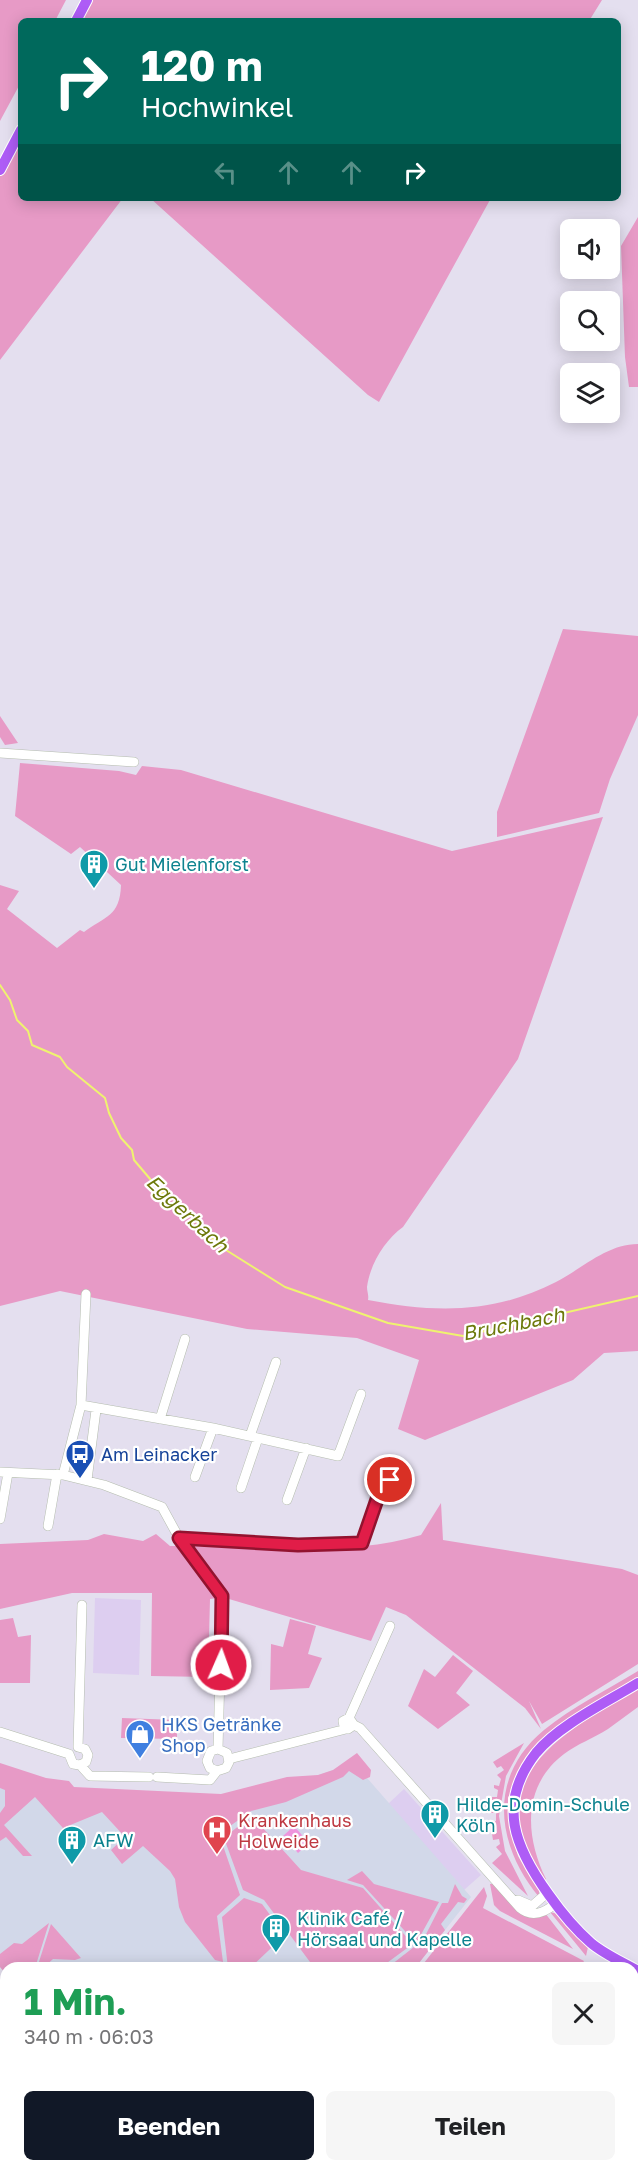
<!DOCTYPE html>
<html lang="de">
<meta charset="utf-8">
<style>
body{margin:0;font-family:"Golos Text",sans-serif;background:#f6f6f6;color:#202124;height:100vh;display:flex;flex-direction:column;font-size:22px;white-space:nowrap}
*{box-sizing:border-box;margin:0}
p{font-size:20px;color:#757577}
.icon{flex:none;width:33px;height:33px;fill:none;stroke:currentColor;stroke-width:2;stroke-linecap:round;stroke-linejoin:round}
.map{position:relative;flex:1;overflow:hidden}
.side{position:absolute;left:0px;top:1962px;width:639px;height:210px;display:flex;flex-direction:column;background:#fff;border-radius:18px 18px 0 0;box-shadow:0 3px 15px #0003}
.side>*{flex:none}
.top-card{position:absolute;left:18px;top:18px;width:603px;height:183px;border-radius:9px;box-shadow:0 3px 15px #0003;background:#00695c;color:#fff;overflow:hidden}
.fabs{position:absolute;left:560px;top:219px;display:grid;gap:12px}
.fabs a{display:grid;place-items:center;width:60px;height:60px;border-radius:9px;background:#fff;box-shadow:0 3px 15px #0003;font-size:30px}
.pin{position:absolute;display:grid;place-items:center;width:51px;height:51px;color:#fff;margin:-26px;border:3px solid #fff;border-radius:50%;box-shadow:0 2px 6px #0007}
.me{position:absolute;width:66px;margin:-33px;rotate:2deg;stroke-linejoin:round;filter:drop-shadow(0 0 4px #0008)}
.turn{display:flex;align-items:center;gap:21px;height:126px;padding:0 24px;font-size:27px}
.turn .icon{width:78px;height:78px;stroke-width:2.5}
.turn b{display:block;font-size:42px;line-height:51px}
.lanes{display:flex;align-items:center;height:57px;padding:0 24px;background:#0003;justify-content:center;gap:30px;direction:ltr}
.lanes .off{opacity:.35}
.round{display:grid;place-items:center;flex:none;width:63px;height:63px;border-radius:9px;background:#f6f6f6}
.head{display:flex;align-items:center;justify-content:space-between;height:102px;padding:0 24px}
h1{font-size:36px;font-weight:700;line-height:45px;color:#1e9e55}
.cta{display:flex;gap:12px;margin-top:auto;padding:12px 24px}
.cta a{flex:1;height:69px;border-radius:9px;background:#111827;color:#fff;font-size:24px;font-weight:700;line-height:69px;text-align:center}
.cta a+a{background:#f6f6f6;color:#202124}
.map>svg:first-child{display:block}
.education{fill:#ddcef0}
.medical{fill:#d2d8e9}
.green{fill:#e79ac6}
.pitch{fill:#ee95dd}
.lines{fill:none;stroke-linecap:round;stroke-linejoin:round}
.stream{stroke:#eff36f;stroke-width:2}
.minor-casing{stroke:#b5bdaf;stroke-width:10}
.major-casing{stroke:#fff;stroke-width:12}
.minor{stroke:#fff;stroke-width:9}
.major{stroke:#ae5cf6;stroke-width:10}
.route-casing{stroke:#92132f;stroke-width:15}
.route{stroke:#e11d48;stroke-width:10}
.labels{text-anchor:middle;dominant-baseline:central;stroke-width:4.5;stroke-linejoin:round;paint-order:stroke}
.culture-label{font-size:18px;fill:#0d838f;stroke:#fff;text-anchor:start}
.transit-label{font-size:18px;fill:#164399;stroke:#fff;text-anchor:start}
.shop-label{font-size:18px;fill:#366cbe;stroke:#fff;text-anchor:start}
.health-label{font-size:18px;fill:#be3a42;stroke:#fff;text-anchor:start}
.water-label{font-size:20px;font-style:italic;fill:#6d790b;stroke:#fff}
</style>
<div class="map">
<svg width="638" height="2172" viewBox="0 0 638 2172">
<rect width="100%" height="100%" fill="#e4dfef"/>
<path class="education" d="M 95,1598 L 141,1600 L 139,1675 L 93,1673 Z
M 404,1789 L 481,1875 L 464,1890 L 388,1804 Z
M 0,2005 L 6,2016 L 6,2118 L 2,2120 Z"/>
<path class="medical" d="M 354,1763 L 471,1897 L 415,1968 L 6,1968 L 6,1974 L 0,1967 L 0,1773 L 104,1796 L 233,1794 L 318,1775 Z"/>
<path class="green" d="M 0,0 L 66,0 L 55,21 L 21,21 L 21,82 L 0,121 Z
M 93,0 L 602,0 L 589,21 L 82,21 Z
M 21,136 L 21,198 L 123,198 L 0,360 L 0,176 Z
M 150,198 L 491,198 L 379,402 L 368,395 Z
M 638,217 L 638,387 L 629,387 L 625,357 L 621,246 Z
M 563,629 L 638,636 L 638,715 L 610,779 L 599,813 L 497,837 L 497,812 Z
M 0,716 L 18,743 L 5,745 L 0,737 Z
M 20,763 L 119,771 L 136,775 L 142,766 L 181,770 L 452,851 L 603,817 L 518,1059 L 403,1227 C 385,1240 370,1264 367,1287 C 367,1292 369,1295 368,1300 C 435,1313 494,1314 556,1282 C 583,1268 607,1244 638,1244 L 638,1351 L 604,1353 L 573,1380 L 425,1440 L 398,1429 L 419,1360 L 357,1338 L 247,1329 L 60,1291 L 0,1306 L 0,885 L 19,891 L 7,909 L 57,948 L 80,930 L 84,932 C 105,916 120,917 121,885 L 80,847 L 71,854 L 15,816 Z
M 441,1503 L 443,1540 L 622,1569 L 638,1575 L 638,1664 L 542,1724 L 529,1701 L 541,1729 L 525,1708 L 406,1615 L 386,1607 L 371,1641 L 229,1599 L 189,1546 C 261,1548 352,1556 421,1535 Z
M 104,1534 L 143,1541 L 156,1534 L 170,1546 L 180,1546 L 218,1598 L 210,1599 L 208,1677 L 151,1676 L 152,1593 L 72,1593 L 0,1609 L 0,1544 L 88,1540 Z
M 13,1618 L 18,1637 L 31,1635 L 30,1683 L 0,1683 L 0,1620 Z
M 290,1619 L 316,1626 L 308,1654 L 322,1658 L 309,1688 L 270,1690 L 271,1644 L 283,1647 Z
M 453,1655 L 473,1671 L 456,1693 L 470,1705 L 438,1729 L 408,1706 L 424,1669 L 435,1677 Z
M 638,1671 L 638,1678 L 535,1748 L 519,1771 L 510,1828 L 518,1856 L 539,1889 L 539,1897 C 496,1845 487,1777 544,1730 C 572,1707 607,1690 638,1671 Z
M 638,1688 L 638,1707 C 628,1714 618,1722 608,1729 C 594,1738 577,1744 564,1754 C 522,1786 525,1836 546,1879 L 544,1881 C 538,1870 529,1860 525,1849 C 492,1764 581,1724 638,1688 Z
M 122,1718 L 177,1720 L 177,1739 L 121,1738 Z
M 524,1743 L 506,1776 L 499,1816 L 505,1851 L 528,1896 L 492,1863 L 502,1854 L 496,1847 L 500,1844 L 499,1839 L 493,1840 L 492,1834 L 497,1833 L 496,1825 L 491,1825 L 491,1821 L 496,1821 L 496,1813 L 490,1813 L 490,1809 L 496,1809 L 497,1801 L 492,1800 L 492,1797 L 497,1797 L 498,1790 L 494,1788 L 494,1785 L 499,1786 L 501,1779 L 497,1775 L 504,1770 L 501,1766 L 497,1768 L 493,1762 Z
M 357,1753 L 371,1770 L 370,1777 L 363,1780 L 349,1771 L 343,1777 L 286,1802 L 251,1811 L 219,1834 L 240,1895 L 217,1916 L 223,1962 L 215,1960 L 185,1922 L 179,1907 L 175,1879 L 170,1871 L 143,1846 L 122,1864 L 111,1850 L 125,1837 L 102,1812 L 63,1828 L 35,1797 L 4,1825 L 32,1856 L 23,1856 L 6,1837 L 0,1841 L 0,1813 L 5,1806 L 5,1790 L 0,1788 L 0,1763 L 46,1778 L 69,1781 L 74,1787 L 221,1794 L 287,1777 L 318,1775 L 333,1770 Z
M 247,1819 L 262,1827 L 301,1870 L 363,1888 L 411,1942 L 410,1946 L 380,1968 L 345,1968 L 310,1962 L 264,1900 L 243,1890 L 224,1838 Z
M 362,1871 L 374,1884 L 439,1902 L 418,1940 L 414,1941 L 363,1885 L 347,1880 Z
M 455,1884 L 462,1896 L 467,1899 L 464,1903 L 458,1902 L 441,1924 L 445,1930 L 415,1968 L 387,1968 L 423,1940 L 442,1903 L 448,1903 Z
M 490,1884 L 494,1884 L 517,1909 L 545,1913 L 573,1949 L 500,1911 L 494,1905 Z
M 484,1887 L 487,1896 L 483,1908 L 584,1961 L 580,1968 L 532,1968 L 524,1964 L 522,1968 L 420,1968 Z
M 244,1898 L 262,1904 L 285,1935 L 250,1968 L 228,1968 L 222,1917 Z
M 550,1912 L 558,1914 L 588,1947 L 586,1956 Z
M 49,1923 L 35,1968 L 6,1968 L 6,1974 L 0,1967 L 0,1954 L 14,1943 L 22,1944 Z
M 51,1924 L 81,1958 L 75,1960 L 53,1959 L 43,1968 L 37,1968 Z
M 317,2166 L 614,2166 L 610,2172 L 321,2172 Z"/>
<path class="pitch" d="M 294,1826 L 309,1843 L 298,1853 L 283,1836 Z"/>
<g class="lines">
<path class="stream" d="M 0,985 L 10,1000 L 17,1020 L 28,1031 L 32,1045 L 60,1057 L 67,1067 L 105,1098 L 109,1113 L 121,1138 L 132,1150 L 134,1160 L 162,1193 L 175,1198 L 218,1245 L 285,1287 L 388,1323 L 463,1336 L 638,1296
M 0,2140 L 6,2143
M 48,2166 L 63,2170 L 94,2169 L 114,2172
M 168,2166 L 182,2166
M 310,2166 L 316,2172
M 137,2172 L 140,2166"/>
<g class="minor-casing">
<path id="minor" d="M 0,753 L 134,762
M 81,1405 L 213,1428 L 338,1456 L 361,1394
M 160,1419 L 185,1339
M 250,1436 L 276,1362
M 0,1472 L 63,1475 L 104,1485 L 162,1507 L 179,1538 L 222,1596 L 218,1749
M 63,1475 L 81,1405 L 86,1294
M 195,1477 L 213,1428
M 87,1480 L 96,1410
M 241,1488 L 258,1438
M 287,1500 L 306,1448
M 0,1519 L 8,1473
M 48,1526 L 57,1474
M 179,1538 L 298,1545 L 362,1543 L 381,1491 L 384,1496 L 391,1499 L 399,1494 L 400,1488 L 393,1481 C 386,1480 381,1484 381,1491
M 349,1718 L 354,1725 L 348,1729 L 344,1726 L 343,1721 L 349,1718 L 390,1626
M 354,1725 L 360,1728 L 520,1908 C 532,1918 544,1913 555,1904
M 0,1732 L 69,1754
M 78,1747 L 82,1605
M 78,1747 L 85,1749 L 88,1755 L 86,1762 L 80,1765
M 69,1754 L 73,1764 L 80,1765 L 90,1776 L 149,1777
M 229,1759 L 346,1729
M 157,1777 L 210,1780 L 217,1771 L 226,1768 L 229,1762 L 227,1753 L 218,1749 L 211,1751 L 207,1761 L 210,1768 L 217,1771
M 518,1900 L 532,1906 L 547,1893
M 0,1994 L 6,2002
M 635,2155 L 638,2158
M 20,2172 L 21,2166"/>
</g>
<g class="major-casing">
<path id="major" d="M 76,21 L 87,0
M 0,170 L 21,130
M 638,1683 C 607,1702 559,1725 536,1753 C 496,1804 515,1848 549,1895 C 561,1912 575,1929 591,1943 C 604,1954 622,1962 638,1971"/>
</g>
<use href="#minor" class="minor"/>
<use href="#major" class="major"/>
</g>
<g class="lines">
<g class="route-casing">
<path id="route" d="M 221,1665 L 222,1596 L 179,1538 L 298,1545 L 362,1543 L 382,1485 L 390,1480"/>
</g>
<use href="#route" class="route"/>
</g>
<defs>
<g id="building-pin" transform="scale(1.5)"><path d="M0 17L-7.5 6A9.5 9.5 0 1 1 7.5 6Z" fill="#0f9aa8" stroke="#fff"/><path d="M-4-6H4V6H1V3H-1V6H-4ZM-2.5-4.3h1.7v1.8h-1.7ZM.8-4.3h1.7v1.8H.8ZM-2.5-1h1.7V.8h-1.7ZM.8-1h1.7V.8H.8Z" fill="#fff"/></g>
<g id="bus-pin" transform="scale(1.5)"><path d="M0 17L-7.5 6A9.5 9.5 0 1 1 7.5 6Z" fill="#1a4fb4" stroke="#fff"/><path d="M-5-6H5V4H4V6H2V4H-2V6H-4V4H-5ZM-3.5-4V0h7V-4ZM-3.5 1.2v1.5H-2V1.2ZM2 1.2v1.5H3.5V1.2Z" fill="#fff"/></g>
<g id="shop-pin" transform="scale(1.5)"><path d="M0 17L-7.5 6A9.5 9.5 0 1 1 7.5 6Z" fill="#3f7fe0" stroke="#fff"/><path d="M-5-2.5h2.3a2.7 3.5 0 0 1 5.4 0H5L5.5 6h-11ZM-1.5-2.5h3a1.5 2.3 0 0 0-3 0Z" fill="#fff"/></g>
<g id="hospital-pin" transform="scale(1.5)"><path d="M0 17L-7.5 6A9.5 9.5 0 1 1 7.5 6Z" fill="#e0444e" stroke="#fff"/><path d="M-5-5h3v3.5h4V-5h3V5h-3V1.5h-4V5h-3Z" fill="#fff"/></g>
</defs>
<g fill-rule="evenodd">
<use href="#building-pin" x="94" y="864"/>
<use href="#bus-pin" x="80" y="1454"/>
<use href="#shop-pin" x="140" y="1734"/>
<use href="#building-pin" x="435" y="1814"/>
<use href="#hospital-pin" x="217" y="1830"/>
<use href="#building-pin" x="72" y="1840"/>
<use href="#building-pin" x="276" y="1928"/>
</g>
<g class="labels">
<g class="culture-label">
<text x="115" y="864">Gut Mielenforst</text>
<text x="456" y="1804">Hilde-Domin-Schule<tspan x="456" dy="21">Köln</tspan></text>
<text x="93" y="1840">AFW</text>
<text x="297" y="1918">Klinik Café /<tspan x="297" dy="21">Hörsaal und Kapelle</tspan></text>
</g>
<g class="transit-label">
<text x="101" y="1454">Am Leinacker</text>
</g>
<g class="shop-label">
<text x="161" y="1724">HKS Getränke<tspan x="161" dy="21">Shop</tspan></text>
</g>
<g class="health-label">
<text x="238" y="1820">Krankenhaus<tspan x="238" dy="21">Holweide</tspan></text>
</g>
<g class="water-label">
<text transform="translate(188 1213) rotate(43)">Eggerbach</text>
<text transform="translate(513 1323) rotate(-11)">Bruchbach</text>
</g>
</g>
</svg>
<div class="fabs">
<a><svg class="icon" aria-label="sound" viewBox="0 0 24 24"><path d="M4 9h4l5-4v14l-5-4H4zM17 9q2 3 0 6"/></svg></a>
<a><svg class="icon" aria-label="search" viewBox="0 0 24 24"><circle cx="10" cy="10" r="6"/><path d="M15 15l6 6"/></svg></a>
<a><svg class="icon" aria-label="layers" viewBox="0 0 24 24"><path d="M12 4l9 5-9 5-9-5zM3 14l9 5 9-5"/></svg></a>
</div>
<div class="pin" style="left:390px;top:1480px;background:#d93025"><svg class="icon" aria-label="arrive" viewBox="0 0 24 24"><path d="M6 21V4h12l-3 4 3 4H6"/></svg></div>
<svg class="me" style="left:221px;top:1665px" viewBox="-20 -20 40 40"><circle r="17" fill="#e11d48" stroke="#fff" stroke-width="3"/><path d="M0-11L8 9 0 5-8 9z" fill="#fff"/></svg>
<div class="top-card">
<div class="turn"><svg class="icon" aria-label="right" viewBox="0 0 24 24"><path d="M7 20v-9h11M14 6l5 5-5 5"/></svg><div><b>120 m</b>Hochwinkel</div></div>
<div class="lanes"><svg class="icon off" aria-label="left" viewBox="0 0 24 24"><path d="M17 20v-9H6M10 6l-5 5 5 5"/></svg><svg class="icon off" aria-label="ahead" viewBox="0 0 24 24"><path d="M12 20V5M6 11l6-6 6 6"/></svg><svg class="icon off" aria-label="ahead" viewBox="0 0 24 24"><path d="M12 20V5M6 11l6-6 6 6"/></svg><svg class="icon" aria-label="right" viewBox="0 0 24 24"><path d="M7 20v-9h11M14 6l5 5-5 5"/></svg></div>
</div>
<section class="side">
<div class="head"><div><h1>1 Min.</h1><p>340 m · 06:03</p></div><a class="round"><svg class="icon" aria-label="close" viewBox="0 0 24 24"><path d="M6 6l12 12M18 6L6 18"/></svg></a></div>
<div class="cta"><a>Beenden</a><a>Teilen</a></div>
</section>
</div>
